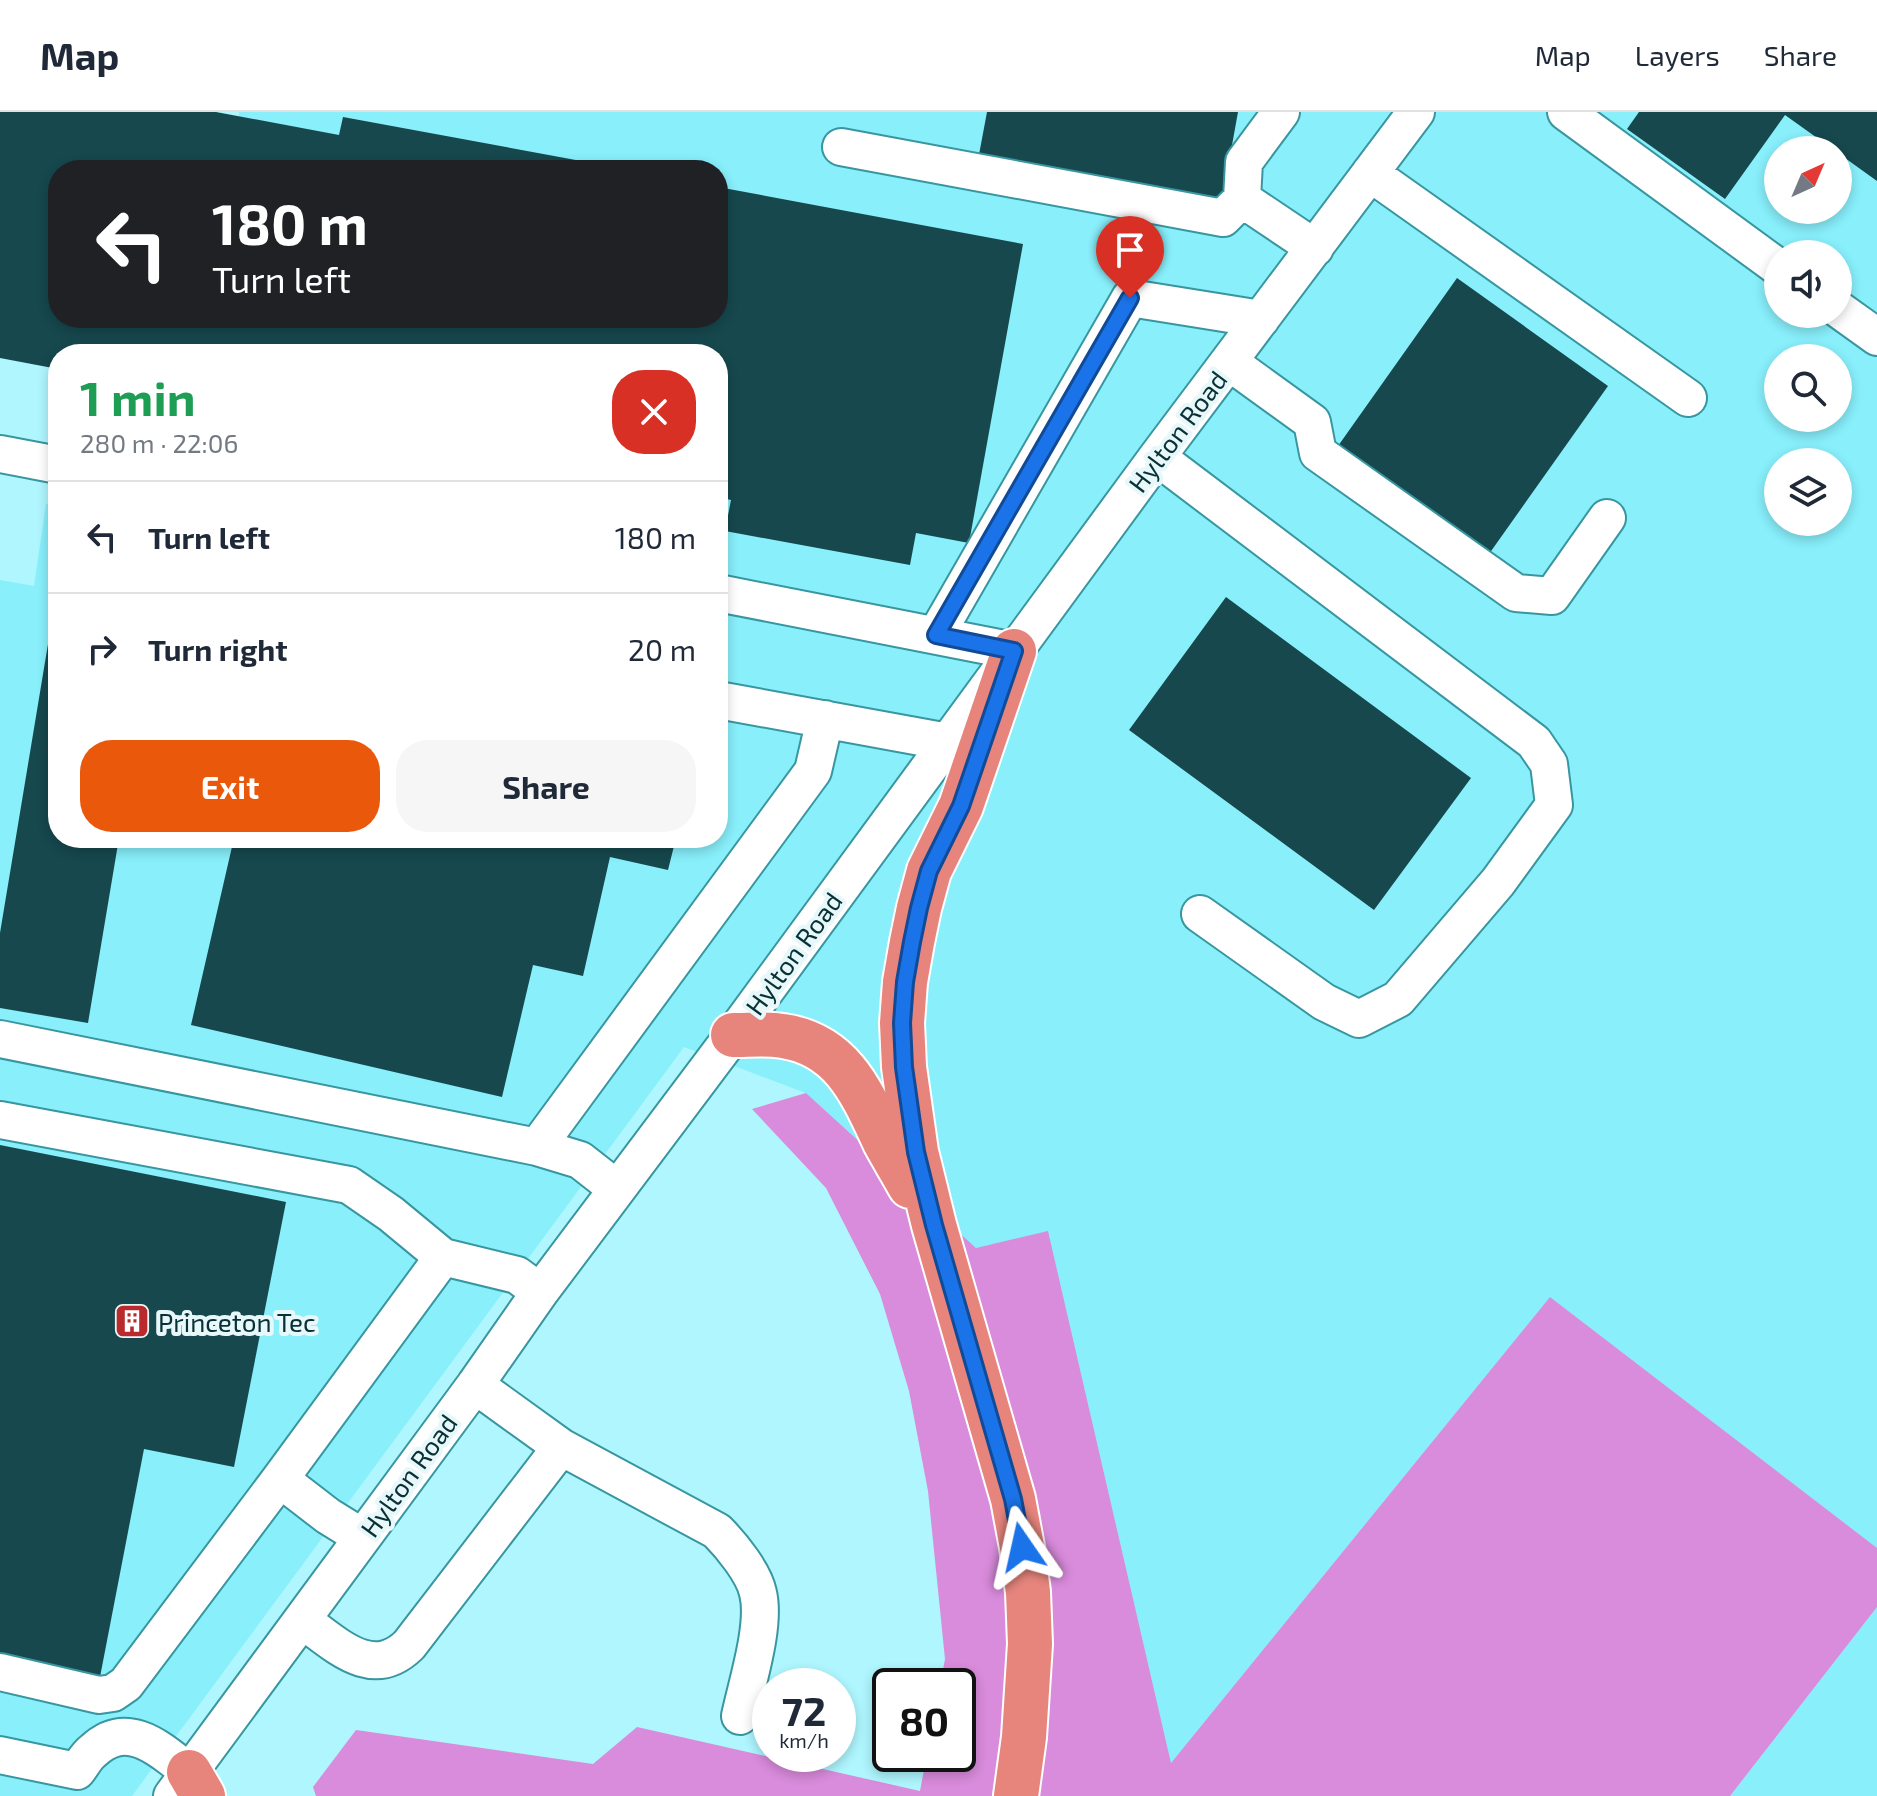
<!DOCTYPE html>
<meta charset="utf-8">
<style>
body{margin:0;font-family:"Exo 2",sans-serif;background:#f6f6f7;color:#1f2937;height:100vh;display:flex;flex-direction:column;font-size:30px;white-space:nowrap}
*{box-sizing:border-box;margin:0}
p{font-size:26px;color:#747a83}
.icon{flex:none;width:44px;height:44px;fill:none;stroke:currentColor;stroke-width:2;stroke-linecap:round;stroke-linejoin:round}
.map{position:relative;flex:1;overflow:hidden}
.side{position:absolute;left:48px;top:232px;width:680px;height:504px;display:flex;flex-direction:column;background:#fff;border-radius:32px;box-shadow:0 4px 12px #0003}
.side>*{flex:none}
.hud{position:absolute;left:48px;top:48px;width:680px;height:168px;border-radius:32px;box-shadow:0 4px 12px #0003;background:#202124;color:#fff;overflow:hidden}
.needle{width:52px;rotate:44deg}
.tools{position:absolute;left:1764px;top:24px;display:grid;gap:16px}
.tools a{display:grid;place-items:center;width:88px;height:88px;border-radius:50%;background:#fff;box-shadow:0 4px 12px #0003;font-size:40px}
.speed{position:absolute;left:752px;top:1556px;display:flex;gap:16px;font-size:40px;font-weight:700;text-align:center}
.speed>*{display:grid;place-content:center;width:104px;height:104px;border-radius:50%;background:#fff;box-shadow:0 4px 12px #0003;line-height:1}
.speed small{font-size:20px;font-weight:400}
.speed .limit{border:4px solid #111;border-radius:12px;background:#fff;color:#111}
.pin{position:absolute;display:grid;place-items:center;width:68px;height:68px;color:#fff;margin:-82px -34px;border-radius:50% 50% 50% 0;rotate:-45deg;box-shadow:0 0 8px #0007}
.pin .icon{rotate:45deg}
.me{position:absolute;width:88px;margin:-44px;rotate:349deg;stroke-linejoin:round;filter:drop-shadow(0 0 6px #0008)}
.turn{display:flex;align-items:center;gap:28px;height:168px;padding:0 32px;font-size:36px}
.turn .icon{width:104px;height:104px;stroke-width:2.5}
.turn b{display:block;font-size:56px;line-height:68px}
.round{display:grid;place-items:center;flex:none;width:84px;height:84px;border-radius:32px;background:#f6f6f7}
.overview{display:flex;align-items:center;justify-content:space-between;height:136px;padding:0 32px}
h1{font-size:48px;font-weight:700;line-height:60px;color:#1e9e55}
.cta{display:flex;gap:16px;margin-top:auto;padding:16px 32px}
.cta a{flex:1;height:92px;border-radius:32px;background:#ea580c;color:#fff;font-size:32px;font-weight:700;line-height:92px;text-align:center}
.cta a+a{background:#f6f6f7;color:#1f2937}
ul{padding:0;list-style:none}
li{display:flex;align-items:center;gap:24px;height:112px;padding:0 32px;border-top:2px solid #e0e1e3}
li div{flex:1}
li b{display:block;font-size:30px}
li em{font-style:normal}
header{display:flex;align-items:center;gap:48px;box-sizing:border-box;height:112px;padding:0 40px;background:#fff;border-bottom:2px solid #e0e1e3}
header strong{font-size:38px}
nav{display:flex;gap:44px;margin-inline-start:auto;font-size:28px}
.map>svg:first-child{display:block}
.built{fill:#88effb;fill-rule:evenodd}
.forest{fill:#d98bdc}
.building{fill:#16484e}
.lines{fill:none;stroke-linecap:round;stroke-linejoin:round}
.minor-casing{stroke:#3896a0;stroke-width:40}
.highway-casing{stroke:#fff;stroke-width:48}
.minor{stroke:#fff;stroke-width:36}
.highway{stroke:#e7857d;stroke-width:44}
.route-casing{stroke:#114b97;stroke-width:20}
.route{stroke:#1a73e8;stroke-width:14}
.labels{text-anchor:middle;dominant-baseline:central;stroke-width:8;stroke-linejoin:round;paint-order:stroke}
.street-label{font-size:26px;fill:#083136;stroke:#e8f8fa}
.poi-label{font-size:26px;fill:#083136;stroke:#e8f8fa;text-anchor:start}
</style>
<header>
<strong>Map</strong>
<nav><a>Map</a><a>Layers</a><a>Share</a></nav>
</header>
<div class="map">
<svg width="1877" height="1684" viewBox="0 0 1877 1684">
<rect width="100%" height="100%" fill="#aff6fe"/>
<path class="built" d="M 239,0 L 1877,0 L 1877,1436 L 1550,1185 L 1171,1651 L 1048,1120 L 976,1136 L 806,981 L 684,935 L 132,1684 L 0,1684 L 0,468 L 34,474 L 46,392 L 58,393 L 58,726 L 718,726 L 718,58 L 232,58 ZM 1778,38 L 1838,38 L 1838,98 L 1778,98 ZM 1778,142 L 1838,142 L 1838,202 L 1778,202 ZM 1778,246 L 1838,246 L 1838,306 L 1778,306 ZM 1778,350 L 1838,350 L 1838,410 L 1778,410 Z
M 1877,1495 L 1877,1684 L 1730,1684 Z"/>
<path class="forest" d="M 806,981 L 976,1136 L 1048,1119 L 1171,1651 L 1550,1185 L 1877,1436 L 1877,1495 L 1730,1684 L 316,1684 L 313,1675 L 356,1618 L 593,1652 L 637,1615 L 920,1679 L 927,1642 L 958,1642 L 958,1574 L 940,1574 L 945,1547 L 928,1379 L 909,1279 L 880,1182 L 826,1076 L 752,997 Z"/>
<path class="building" d="M 0,0 L 216,0 L 339,23 L 343,5 L 619,56 L 619,58 L 58,58 L 58,206 L 718,206 L 718,75 L 1023,132 L 969,431 L 916,421 L 910,453 L 725,419 L 731,388 L 718,385 L 718,242 L 58,242 L 58,257 L 0,246 Z
M 987,0 L 1238,0 L 1221,94 L 978,48 Z
M 1639,0 L 1877,0 L 1877,69 L 1838,41 L 1838,38 L 1834,38 L 1785,3 L 1725,87 L 1627,17 Z
M 1457,166 L 1608,274 L 1489,442 L 1338,334 Z
M 56,484 L 58,484 L 58,726 L 119,726 L 88,911 L 0,896 L 0,821 Z
M 1226,485 L 1471,666 L 1374,798 L 1129,618 Z
M 234,726 L 676,726 L 668,758 L 610,745 L 583,864 L 533,853 L 502,985 L 191,913 Z
M 0,1033 L 286,1090 L 234,1355 L 144,1337 L 100,1565 L 0,1545 Z"/>
<g class="lines">
<g class="minor-casing">
<path id="minor" d="M 1281,0 L 1244,50 L 1242,87 L 1315,136
M 1566,0 L 1778,155
M 841,35 L 1223,106 L 1242,87
M 1370,61 L 1688,286
M 1838,197 L 1877,225
M 1229,250 L 1312,310 L 1318,341 L 1516,481 L 1552,484 L 1607,406
M 0,342 L 58,353
M 1157,345 L 1534,630 L 1549,652 L 1554,693 L 1498,770 L 1398,887 L 1359,907 L 1324,890 L 1200,802
M 718,481 L 1014,539
M 936,523 L 1130,186 L 1261,207
M 718,588 L 948,630
M 0,927 L 537,1035 L 813,659 L 825,607
M 0,1008 L 349,1073 L 391,1102 L 443,1145 L 517,1163 L 540,1180
M 537,1035 L 580,1048 L 617,1077
M 475,1273 L 561,1335 L 717,1419 C 731,1433 754,1461 758,1481 C 766,1513 747,1571 740,1604
M 280,1367 L 328,1404 L 362,1425
M 302,1508 C 335,1531 371,1570 409,1533 L 561,1335
M 0,1560 L 99,1583 L 113,1581 L 126,1572 L 280,1367 L 443,1145
M 0,1643 L 77,1659 C 82,1653 86,1644 93,1639 C 128,1606 161,1638 189,1660
M 172,1684 L 475,1273 L 540,1180 L 733,923 L 1157,345 L 1416,0"/>
</g>
<g class="highway-casing">
<path id="highway" d="M 1014,539 L 961,694 L 929,759 L 919,796 L 912,830 L 905,870 L 902,911 L 904,955 L 916,1040 L 934,1113 L 1013,1387 L 1022,1435 L 1028,1480 L 1030,1532 L 1024,1625 L 1016,1684
M 733,923 C 749,923 767,921 783,924 C 843,933 862,981 885,1030 C 893,1045 902,1059 910,1074
M 189,1660 L 203,1684"/>
</g>
<use href="#minor" class="minor"/>
<use href="#highway" class="highway"/>
</g>
<g class="lines">
<g class="route-casing">
<path id="route" d="M 1022,1435 L 1013,1387 L 934,1113 L 916,1040 L 904,955 L 902,911 L 905,870 L 912,830 L 919,796 L 929,759 L 961,694 L 1014,539 L 936,523 L 1130,186"/>
</g>
<use href="#route" class="route"/>
</g>
<defs>
<g id="building-square" transform="scale(1.8)"><rect x="-9" y="-9" width="18" height="18" rx="4" fill="#ba2a2c" stroke="#e8f8fa"/><path d="M-4-6H4V6H1V3H-1V6H-4ZM-2.5-4.3h1.7v1.8h-1.7ZM.8-4.3h1.7v1.8H.8ZM-2.5-1h1.7V.8h-1.7ZM.8-1h1.7V.8H.8Z" fill="#fff"/></g>
</defs>
<g fill-rule="evenodd">
<use href="#building-square" x="132" y="1209"/>
</g>
<g class="labels">
<g class="street-label">
<text transform="translate(1177 319) rotate(-53)">Hylton Road</text>
<text transform="translate(793 841) rotate(-54)">Hylton Road</text>
<text transform="translate(408 1363) rotate(-54)">Hylton Road</text>
</g>
<g class="poi-label">
<text x="158" y="1209">Princeton Tec</text>
</g>
</g>
</svg>
<div class="tools">
<a><svg class="needle" viewBox="-14 -14 28 28"><path d="M0-13l5 13h-10z" fill="#e53935"/><path d="M0 13l5-13h-10z" fill="#747a83"/></svg></a>
<a><svg class="icon" aria-label="sound" viewBox="0 0 24 24"><path d="M4 9h4l5-4v14l-5-4H4zM17 9q2 3 0 6"/></svg></a>
<a><svg class="icon" aria-label="search" viewBox="0 0 24 24"><circle cx="10" cy="10" r="6"/><path d="M15 15l6 6"/></svg></a>
<a><svg class="icon" aria-label="layers" viewBox="0 0 24 24"><path d="M12 4l9 5-9 5-9-5zM3 14l9 5 9-5"/></svg></a>
</div>
<div class="speed"><div>72<small>km/h</small></div><div class="limit">80</div></div>
<div class="pin" style="left:1130px;top:186px;background:#d93025"><svg class="icon" aria-label="arrive" viewBox="0 0 24 24"><path d="M6 21V4h12l-3 4 3 4H6"/></svg></div>
<svg class="me" style="left:1022px;top:1435px" viewBox="-20 -20 40 40"><path d="M0-17L14 15 0 8-14 15z" fill="#1a73e8" stroke="#fff" stroke-width="4"/></svg>
<div class="hud">
<div class="turn"><svg class="icon" aria-label="left" viewBox="0 0 24 24"><path d="M17 20v-9H6M10 6l-5 5 5 5"/></svg><div><b>180 m</b>Turn left</div></div>
</div>
<section class="side">
<div class="overview"><div><h1>1 min</h1><p>280 m · 22:06</p></div><a class="round" style="background:#d93025;color:#fff"><svg class="icon" aria-label="close" viewBox="0 0 24 24"><path d="M6 6l12 12M18 6L6 18"/></svg></a></div>
<ul>
<li><svg class="icon" aria-label="left" viewBox="0 0 24 24"><path d="M17 20v-9H6M10 6l-5 5 5 5"/></svg><div><b>Turn left</b></div><em>180 m</em></li>
<li><svg class="icon" aria-label="right" viewBox="0 0 24 24"><path d="M7 20v-9h11M14 6l5 5-5 5"/></svg><div><b>Turn right</b></div><em>20 m</em></li>
</ul>
<div class="cta"><a>Exit</a><a>Share</a></div>
</section>
</div>
